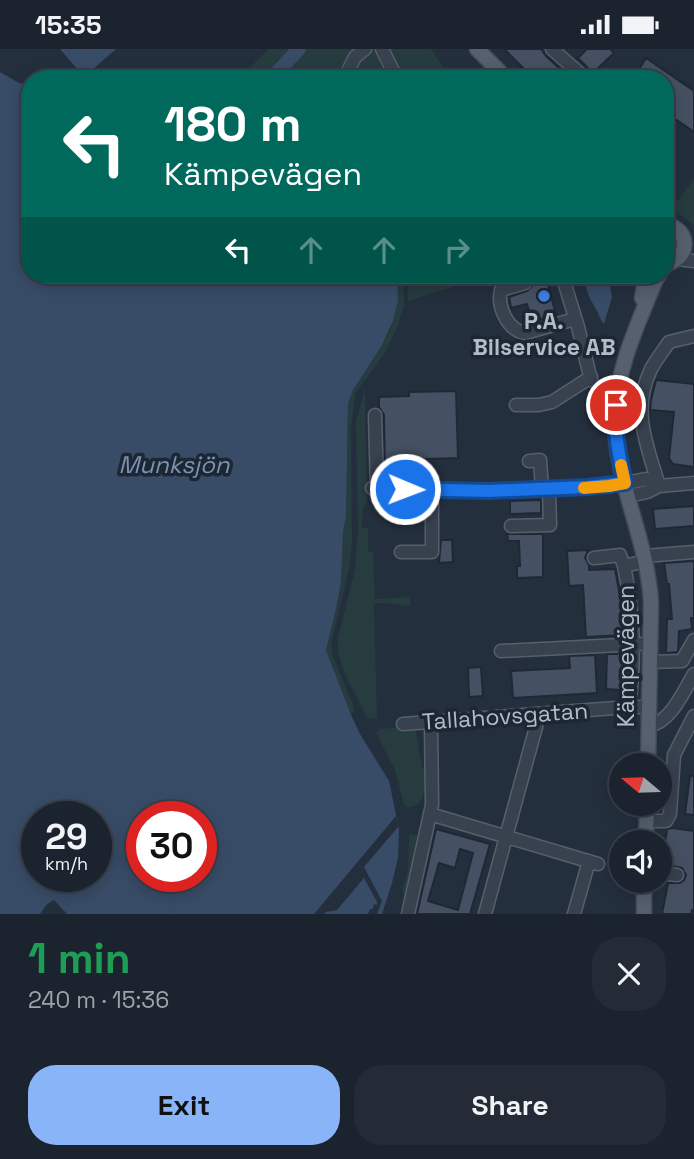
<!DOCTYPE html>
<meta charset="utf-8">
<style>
body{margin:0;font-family:"Space Grotesk",sans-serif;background:#242b36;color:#f1f3f6;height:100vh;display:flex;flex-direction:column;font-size:26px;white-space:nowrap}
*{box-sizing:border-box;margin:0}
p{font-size:23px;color:#a0a4aa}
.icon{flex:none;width:38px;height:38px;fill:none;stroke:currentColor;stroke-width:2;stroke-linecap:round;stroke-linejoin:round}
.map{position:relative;height:865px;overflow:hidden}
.details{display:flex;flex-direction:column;background:#1b232e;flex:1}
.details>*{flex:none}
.top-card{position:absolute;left:21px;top:21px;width:653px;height:214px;border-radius:28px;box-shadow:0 4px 18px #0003,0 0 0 2px #39404a;background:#00695c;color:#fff;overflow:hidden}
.needle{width:46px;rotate:289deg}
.tools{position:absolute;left:609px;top:704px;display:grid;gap:14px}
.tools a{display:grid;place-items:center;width:63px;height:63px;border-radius:50%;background:#1b232e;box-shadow:0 4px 18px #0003,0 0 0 2px #39404a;font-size:35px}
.speed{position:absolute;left:21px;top:752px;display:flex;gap:14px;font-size:35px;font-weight:700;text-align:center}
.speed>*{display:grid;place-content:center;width:91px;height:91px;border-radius:50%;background:#1b232e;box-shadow:0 4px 18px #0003,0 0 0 2px #39404a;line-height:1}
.speed small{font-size:18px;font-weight:400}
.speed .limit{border:10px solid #d22;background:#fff;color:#111}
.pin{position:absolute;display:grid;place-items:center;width:60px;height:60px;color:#fff;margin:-30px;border:4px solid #fff;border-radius:50%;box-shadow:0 2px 7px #0007}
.me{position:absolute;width:77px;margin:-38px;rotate:91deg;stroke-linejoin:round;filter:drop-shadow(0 0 5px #0008)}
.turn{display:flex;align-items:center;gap:24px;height:147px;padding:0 28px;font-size:32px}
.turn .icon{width:91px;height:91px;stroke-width:2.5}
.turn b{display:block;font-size:49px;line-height:60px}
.lanes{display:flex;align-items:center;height:66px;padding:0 28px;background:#0003;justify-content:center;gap:35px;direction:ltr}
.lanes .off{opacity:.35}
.round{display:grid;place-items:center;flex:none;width:74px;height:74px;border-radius:28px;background:#242b36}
.headline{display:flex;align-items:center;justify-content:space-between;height:119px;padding:0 28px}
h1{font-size:42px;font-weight:700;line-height:52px;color:#1e9e55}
.button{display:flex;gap:14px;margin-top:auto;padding:14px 28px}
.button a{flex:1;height:80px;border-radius:28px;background:#8ab4f8;color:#111;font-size:28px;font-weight:700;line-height:80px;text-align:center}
.button a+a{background:#242b36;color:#f1f3f6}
.status{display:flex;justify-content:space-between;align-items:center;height:49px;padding:0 35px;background:#1b232e;direction:ltr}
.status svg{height:19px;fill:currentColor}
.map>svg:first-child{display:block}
.green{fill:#263c3f}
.water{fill:#394c67;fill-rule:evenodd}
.pier{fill:#242f3e}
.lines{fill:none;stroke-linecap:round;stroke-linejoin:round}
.river{stroke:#394c67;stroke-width:14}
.building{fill:#455162;stroke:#1f2835;stroke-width:2;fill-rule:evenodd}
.minor-casing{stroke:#565f6c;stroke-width:15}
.major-casing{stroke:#414a57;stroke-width:17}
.minor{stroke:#38414e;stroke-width:12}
.major{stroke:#56606e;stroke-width:14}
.route-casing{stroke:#114b97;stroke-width:18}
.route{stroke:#1a73e8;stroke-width:12}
.slow{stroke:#f59e0b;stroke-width:12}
.shop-dot{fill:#3f7fe0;stroke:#1d2633;stroke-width:2.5}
.labels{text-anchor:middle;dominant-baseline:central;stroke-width:7;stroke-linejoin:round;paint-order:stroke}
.poi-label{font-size:23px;font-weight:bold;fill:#b4bcc9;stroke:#1d2633}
.street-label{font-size:23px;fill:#b4bcc9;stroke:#1d2633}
.water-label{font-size:24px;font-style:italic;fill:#7c92b1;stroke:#1d2633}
</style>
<div class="status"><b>15:35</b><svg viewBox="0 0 49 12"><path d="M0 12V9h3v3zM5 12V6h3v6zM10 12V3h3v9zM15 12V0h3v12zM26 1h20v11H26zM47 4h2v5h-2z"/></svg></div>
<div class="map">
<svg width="694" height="865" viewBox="0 0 694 865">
<rect width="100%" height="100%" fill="#242f3e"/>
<path class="green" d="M 269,0 L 431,0 L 443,18 L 455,30 L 237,30 Z
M 694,130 L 694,176 L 672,159 Z
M 396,226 L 403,226 L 404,256 L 398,276 L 385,304 L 355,345 L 351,381 L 352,493 L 349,520 L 331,595 L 333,607 L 355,661 L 351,665 L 326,601 L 336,560 L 341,533 L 343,483 L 346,468 L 348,355 L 353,341 L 381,298 L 392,276 L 398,251 Z
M 407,226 L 411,226 L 419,233 L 447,234 L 470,226 L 490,226 L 408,252 Z
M 365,341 L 367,455 L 363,458 L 362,479 L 368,479 L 368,502 L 373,503 L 375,550 L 410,548 L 410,557 L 383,554 L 374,555 L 377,670 L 368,669 L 365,665 L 344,623 L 338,603 L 338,589 L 355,521 L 358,480 L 356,373 Z
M 405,678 L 414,680 L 416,683 L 422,718 L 425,720 C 424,735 428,760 406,758 L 404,755 L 395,721 L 376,684 L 379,680 Z
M 409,785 L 421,786 L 409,846 L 402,844 L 403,837 L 408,823 Z"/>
<path class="water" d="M 60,0 L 116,0 L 84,28 Z
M 0,23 L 19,34 L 30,35 L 30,226 L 397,226 L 398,251 L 393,272 L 381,298 L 353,341 L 348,355 L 346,468 L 343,483 L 341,533 L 336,560 L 326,601 L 352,668 L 360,685 L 389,732 L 399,781 L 398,809 L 392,834 L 382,865 L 67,865 L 54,851 L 47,855 L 40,865 L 0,865 ZM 37,768 L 96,768 L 96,828 L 37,828 ZM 142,768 L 201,768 L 201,828 L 142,828 Z
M 411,226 L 470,226 C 450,233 429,243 411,226 Z
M 584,226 L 608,226 L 612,248 L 604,275 C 600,271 599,265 596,260 C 589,249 585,239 584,226 Z"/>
<path class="pier" d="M 396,767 L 398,778 L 364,818 L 382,852 L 377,865 L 368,865 L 370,860 L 373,860 L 374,855 L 377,856 L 377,853 L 364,829 L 337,861 L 326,863 L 324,865 L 314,865 Z"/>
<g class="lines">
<path class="river" d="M 271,30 L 299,0"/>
</g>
<path class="building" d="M 504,0 L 541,0 L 546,7 L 571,30 L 534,30 Z
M 587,0 L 610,0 L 614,4 L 593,24 L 578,9 Z
M 646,9 L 694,42 L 694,83 L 665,63 L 665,30 L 633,30 Z
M 547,232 L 556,266 L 532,273 L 527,255 L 511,259 L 509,248 L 527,242 L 533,236 Z
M 656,331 L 694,335 L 694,418 L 673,415 L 669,409 L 674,363 L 650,361 L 651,351 Z
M 456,342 L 458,409 L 398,411 L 399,424 L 385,425 L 384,366 L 379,358 L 379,348 L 409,347 L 409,343 Z
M 541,451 L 541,464 L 510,465 L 510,452 Z
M 694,457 L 694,477 L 655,480 L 653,460 Z
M 507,485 L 543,485 L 543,528 L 517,529 L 517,517 L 520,517 L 519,492 L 508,492 Z
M 441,491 L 452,491 L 453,513 L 439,514 Z
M 588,501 L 585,509 L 589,516 L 589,521 L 615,520 L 621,553 L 623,586 L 586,588 L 583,536 L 569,537 L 567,502 Z
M 694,512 L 694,569 L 691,569 L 692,580 L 679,582 L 678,602 L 677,603 L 666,604 L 667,570 L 672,570 L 669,535 L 667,535 L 664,514 Z
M 607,605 L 624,605 L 622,641 L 606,640 Z
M 595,606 L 597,644 L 513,649 L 511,622 L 570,619 L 569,607 Z
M 481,618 L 483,647 L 469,648 L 468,619 Z
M 690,727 L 694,727 L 694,766 L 685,765 Z
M 672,779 L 694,782 L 694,861 L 692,861 L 691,865 L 662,865 L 668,834 L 680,834 L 684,831 L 686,826 L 682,819 L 662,815 L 667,780 Z
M 436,780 L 490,795 L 470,865 L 417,865 ZM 460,800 L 473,804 L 458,861 L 428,852 L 439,814 L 455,819 Z"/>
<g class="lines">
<g class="minor-casing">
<path id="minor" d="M 382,0 L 397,30
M 552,0 L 586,30
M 344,30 L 355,8 L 365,0
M 677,210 L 694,212
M 562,226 L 578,278 L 591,331
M 525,234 L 501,241 C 497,257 507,281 525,284 L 575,270
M 516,356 L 539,356 L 552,353 L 591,328
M 375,366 L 377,439
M 529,412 L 540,411 L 542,440
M 659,437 C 647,396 631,362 651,320 C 656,311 663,302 669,293 L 694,287
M 372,439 L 488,442 L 588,438 L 609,437 L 647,430 L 659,437
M 629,447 L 647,443 L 659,437 L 694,434
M 511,477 L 550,476 L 549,440
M 401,503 L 432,503 L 432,440
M 645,507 L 694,503
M 594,509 L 620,506 L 624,517
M 501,602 L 640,595
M 650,613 L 682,612 L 694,591
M 629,658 C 635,612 634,563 624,517 L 646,512
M 403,675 L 629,658 L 649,658
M 649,677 C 671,673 683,643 694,625
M 430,765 L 598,815
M 646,772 L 666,772 L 670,765 L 674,706 L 694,667
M 660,824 L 677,826
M 408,865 L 432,756 L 431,673
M 485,865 L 536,678 L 537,666
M 574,865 L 589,812"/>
</g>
<g class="major-casing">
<path id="major" d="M 477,0 L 507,30
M 665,175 C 691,180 691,210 665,215
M 642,249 L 646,226
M 648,716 L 651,554 C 648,491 614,431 615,369 C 616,320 638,275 656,230 L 659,226
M 646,793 L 647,754
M 644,865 L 644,831"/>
</g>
<use href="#minor" class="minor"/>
<use href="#major" class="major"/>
</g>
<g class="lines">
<g class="route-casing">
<path id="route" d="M 405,440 L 488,442 L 587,438 L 625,434 C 619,408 614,383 616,356"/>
</g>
<use href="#route" class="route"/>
<path class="slow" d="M 584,439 L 609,437 L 625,434 L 621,416"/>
</g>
<circle class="shop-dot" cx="544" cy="247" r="7"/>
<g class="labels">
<g class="poi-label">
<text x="544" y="272">P.A.<tspan x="544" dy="26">Bilservice AB</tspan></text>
</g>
<g class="street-label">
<text transform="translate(626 607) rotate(-90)">Kämpevägen</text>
<text transform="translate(505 667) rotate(-4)">Tallahovsgatan</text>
</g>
<g class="water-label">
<text x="174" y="415">Munksjön</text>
</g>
</g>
</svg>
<div class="tools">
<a><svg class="needle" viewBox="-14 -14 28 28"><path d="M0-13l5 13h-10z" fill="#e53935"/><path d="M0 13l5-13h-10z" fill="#a0a4aa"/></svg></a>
<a><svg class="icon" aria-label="sound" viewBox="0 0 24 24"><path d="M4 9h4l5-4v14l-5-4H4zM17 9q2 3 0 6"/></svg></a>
</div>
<div class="speed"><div>29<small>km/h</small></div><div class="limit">30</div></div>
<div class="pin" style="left:616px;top:356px;background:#d93025"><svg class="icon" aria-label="arrive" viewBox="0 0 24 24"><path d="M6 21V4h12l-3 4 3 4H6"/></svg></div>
<svg class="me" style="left:405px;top:440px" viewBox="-20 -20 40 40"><circle r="17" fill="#1a73e8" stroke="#fff" stroke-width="3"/><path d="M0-11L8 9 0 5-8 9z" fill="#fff"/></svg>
<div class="top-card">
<div class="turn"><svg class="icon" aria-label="left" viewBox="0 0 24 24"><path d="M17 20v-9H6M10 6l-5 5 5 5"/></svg><div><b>180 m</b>Kämpevägen</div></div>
<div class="lanes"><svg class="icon" aria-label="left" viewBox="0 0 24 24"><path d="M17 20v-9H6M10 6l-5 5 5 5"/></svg><svg class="icon off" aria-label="ahead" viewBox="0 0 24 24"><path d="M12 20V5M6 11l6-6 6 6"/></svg><svg class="icon off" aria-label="ahead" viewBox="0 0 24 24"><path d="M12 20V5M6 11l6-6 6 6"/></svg><svg class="icon off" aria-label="right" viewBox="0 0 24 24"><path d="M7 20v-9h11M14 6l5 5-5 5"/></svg></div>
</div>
</div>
<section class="details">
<div class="headline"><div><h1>1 min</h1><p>240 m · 15:36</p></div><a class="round"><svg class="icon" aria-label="close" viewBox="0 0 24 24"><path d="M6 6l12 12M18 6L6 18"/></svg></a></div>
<div class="button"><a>Exit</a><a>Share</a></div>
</section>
